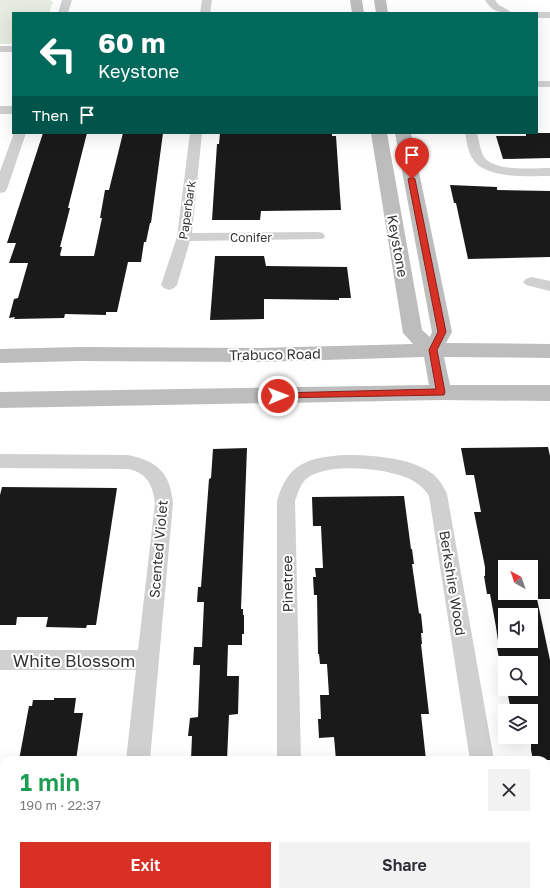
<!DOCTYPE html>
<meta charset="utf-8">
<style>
body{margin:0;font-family:"Golos Text",sans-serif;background:#f2f2f3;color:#2b2b33;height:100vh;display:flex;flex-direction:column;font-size:15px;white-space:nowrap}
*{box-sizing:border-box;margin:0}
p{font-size:13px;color:#7c7c81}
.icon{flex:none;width:22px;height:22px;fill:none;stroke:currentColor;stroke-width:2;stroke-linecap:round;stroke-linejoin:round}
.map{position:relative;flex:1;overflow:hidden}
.drawer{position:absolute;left:0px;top:756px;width:550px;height:140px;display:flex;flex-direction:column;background:#fff;border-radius:12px 12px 0 0;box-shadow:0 4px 16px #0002}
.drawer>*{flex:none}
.hud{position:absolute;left:12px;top:12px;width:526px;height:122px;border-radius:0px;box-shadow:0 4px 16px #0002;background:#00695c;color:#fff;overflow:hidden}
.needle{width:26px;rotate:320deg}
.buttons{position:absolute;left:498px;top:560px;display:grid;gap:8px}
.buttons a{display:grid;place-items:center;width:40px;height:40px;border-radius:0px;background:#fff;box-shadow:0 4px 16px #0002;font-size:20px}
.pin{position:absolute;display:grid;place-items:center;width:34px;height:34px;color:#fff;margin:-41px -17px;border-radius:50% 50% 50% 0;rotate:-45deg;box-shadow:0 0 4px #0007}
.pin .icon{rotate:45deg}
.me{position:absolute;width:44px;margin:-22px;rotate:89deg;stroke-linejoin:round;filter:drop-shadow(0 0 3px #0008)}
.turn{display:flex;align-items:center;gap:14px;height:84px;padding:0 20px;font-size:18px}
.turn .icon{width:52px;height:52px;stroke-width:2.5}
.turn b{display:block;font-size:28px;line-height:34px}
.then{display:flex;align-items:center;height:38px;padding:0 20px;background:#0003;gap:8px;font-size:15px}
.round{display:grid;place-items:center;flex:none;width:42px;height:42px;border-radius:0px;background:#f2f2f3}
.head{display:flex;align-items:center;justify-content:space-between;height:68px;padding:0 20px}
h1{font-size:24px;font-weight:600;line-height:30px;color:#1e9e55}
.primary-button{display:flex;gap:8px;margin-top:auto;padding:8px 20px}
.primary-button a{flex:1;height:46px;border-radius:0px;background:#d93025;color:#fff;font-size:16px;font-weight:600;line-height:46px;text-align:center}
.primary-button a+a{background:#f2f2f3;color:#2b2b33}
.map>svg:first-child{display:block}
.green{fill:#e6ecdf}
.building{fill:#1a1a1a;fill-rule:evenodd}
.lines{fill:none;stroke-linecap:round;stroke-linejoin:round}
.street{fill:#d0d0d0;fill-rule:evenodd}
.secondary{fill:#bdbdbd;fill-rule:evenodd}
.route{fill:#d93025;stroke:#8d1f18}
.labels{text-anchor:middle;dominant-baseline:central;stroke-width:4;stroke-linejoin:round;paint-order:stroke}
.far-street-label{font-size:12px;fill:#333;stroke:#fff}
.street-label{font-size:14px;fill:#333;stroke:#fff}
.near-street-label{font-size:17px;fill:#333;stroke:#fff}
</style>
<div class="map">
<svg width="550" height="896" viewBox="0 0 550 896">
<rect width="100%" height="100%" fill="#fff"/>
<path class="green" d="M 0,0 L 49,0 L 53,2 L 49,13 L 13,13 L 13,44 L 0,44 Z"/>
<path class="building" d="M 43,133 L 87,133 L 68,208 L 70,208 L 60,247 L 62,247 L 60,255 L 61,256 L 94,256 L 102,218 L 100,218 L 105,190 L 109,190 L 123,133 L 163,133 L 151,223 L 150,223 L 146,242 L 144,242 L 141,262 L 128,262 L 117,312 L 106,312 L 106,315 L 65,314 L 64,318 L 14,319 L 15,317 L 9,318 L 14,299 L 18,298 L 28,263 L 9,263 L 16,243 L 7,243 Z
M 220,133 L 332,133 L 332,136 L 336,136 L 341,210 L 261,211 L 260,220 L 212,220 L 217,144 L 219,144 Z
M 526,133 L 550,133 L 550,158 L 503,159 L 496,136 L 526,136 Z
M 450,185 L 497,187 L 497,190 L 550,191 L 550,257 L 468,259 L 456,203 L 454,203 Z
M 215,256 L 264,256 L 266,266 L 347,267 L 351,298 L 339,298 L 339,300 L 264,299 L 264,319 L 210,320 Z
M 548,447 L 550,456 L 550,599 L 537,599 L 550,660 L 550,760 L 533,760 L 531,750 L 531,711 L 511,711 L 508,695 L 517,695 L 516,689 L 531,689 L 531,663 L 505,663 L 505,665 L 500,664 L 497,648 L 499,648 L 496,627 L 490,594 L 487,594 L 484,576 L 485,576 L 485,567 L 474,512 L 481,512 L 474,475 L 466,475 L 461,448 ZM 505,567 L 531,567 L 531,593 L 505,593 ZM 505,615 L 531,615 L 531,641 L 505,641 Z
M 247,448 L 241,609 L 243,609 L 243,615 L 244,615 L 244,634 L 242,634 L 242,645 L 228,645 L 227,676 L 239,676 L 238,714 L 229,715 L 227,760 L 191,760 L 192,736 L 188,736 L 190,718 L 198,717 L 200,667 L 200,665 L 193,665 L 194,647 L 202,647 L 204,602 L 197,602 L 198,587 L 201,587 L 209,479 L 211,478 L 213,449 Z
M 2,487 L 117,488 L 96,625 L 87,625 L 86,628 L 46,627 L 48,617 L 17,617 L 16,625 L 0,625 L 0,495 Z
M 404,496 L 411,549 L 412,549 L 414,564 L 412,564 L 419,613 L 421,614 L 423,633 L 421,633 L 422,644 L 421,644 L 429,714 L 421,714 L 426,760 L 336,760 L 334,737 L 319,738 L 318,719 L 321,719 L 320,695 L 329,695 L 327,664 L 320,664 L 319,654 L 318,654 L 317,595 L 314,595 L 313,577 L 316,577 L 315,568 L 323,568 L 321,526 L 313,526 L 312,497 Z
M 54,698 L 76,698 L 74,713 L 83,713 L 76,760 L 19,760 L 29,706 L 32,706 L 33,700 L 54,700 Z"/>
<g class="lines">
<path class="street" d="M 62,0 L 72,0 L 68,13 L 58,13 Z
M 202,0 L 212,0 L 210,13 L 200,13 Z
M 485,0 L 495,0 L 499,5 L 513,13 C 500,13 492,12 485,0 Z
M 537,12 L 550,12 L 550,18 L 537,18 L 537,13 L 533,13 Z
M 0,46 L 13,46 L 13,52 L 0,52 Z
M 537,81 L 550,81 L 550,87 L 537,87 Z
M 0,106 L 13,106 L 13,114 L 0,114 Z
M 14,133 L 26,133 L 7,189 L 5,192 L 0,193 L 0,171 Z
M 190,133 L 202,133 L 192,233 L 318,232 L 323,233 L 325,236 L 323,239 L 190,241 L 177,285 L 174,288 L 169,290 L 164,288 L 161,285 L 177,237 Z
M 465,133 L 477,133 C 479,140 480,150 484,157 C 495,172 533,168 550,168 L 550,176 C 529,176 490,179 475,162 C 468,154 467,143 465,133 Z
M 531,277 L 550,281 L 550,291 L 526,285 L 523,282 L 526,279 Z
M 0,454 L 128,455 C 157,461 170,472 173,503 L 150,760 L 126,760 L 136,670 L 0,670 L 0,650 L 138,650 L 155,503 C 153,485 147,473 128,469 L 0,468 Z
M 344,455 C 371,455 410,457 433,474 C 439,479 444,487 447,494 L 494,760 L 470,760 L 429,496 C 423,487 416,481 405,477 C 383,468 326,462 306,479 C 300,485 298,493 295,501 L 301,760 L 277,760 L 277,501 C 288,463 307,458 344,455 Z
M 111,892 L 137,892 L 137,896 L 111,896 Z
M 277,892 L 303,892 L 303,896 L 277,896 Z
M 490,892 L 516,892 L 517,896 L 491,896 Z"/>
<path class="secondary" d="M 350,0 L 362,0 L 364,13 L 352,13 Z
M 374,0 L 386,0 L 388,13 L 376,13 Z
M 371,133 L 387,133 L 422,330 L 430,337 L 432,332 L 395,133 L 411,133 L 452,332 L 446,343 L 550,344 L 550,358 L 444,357 L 450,385 L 550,385 L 550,401 L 441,400 L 0,408 L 0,392 L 429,385 L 424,357 L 258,362 L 79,361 L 0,363 L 0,349 L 79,347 L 258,348 L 413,344 L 403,333 Z"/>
</g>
<path class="route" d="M 412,177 L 415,179 L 446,332 L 437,350 L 445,392 L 444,395 L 274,398 L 273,396 L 274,394 L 278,393 L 436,389 L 429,350 L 438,332 L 408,179 Z"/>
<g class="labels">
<g class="far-street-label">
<text transform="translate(187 210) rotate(-82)">Paperbark</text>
<text x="251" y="237">Conifer</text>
</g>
<g class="street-label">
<text transform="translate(398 246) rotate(80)">Keystone</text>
<text transform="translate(275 354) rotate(-1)">Trabuco Road</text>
<text transform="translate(158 549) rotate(-85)">Scented Violet</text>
<text transform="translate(453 583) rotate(81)">Berkshire Wood</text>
<text transform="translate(287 584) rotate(-91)">Pinetree</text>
</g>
<g class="near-street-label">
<text x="74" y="660">White Blossom</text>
</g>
</g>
</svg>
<div class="buttons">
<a><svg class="needle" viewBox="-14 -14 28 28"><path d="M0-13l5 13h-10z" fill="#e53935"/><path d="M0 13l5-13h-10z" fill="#7c7c81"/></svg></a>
<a><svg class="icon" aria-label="sound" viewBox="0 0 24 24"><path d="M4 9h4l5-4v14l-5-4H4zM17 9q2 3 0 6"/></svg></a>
<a><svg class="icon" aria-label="search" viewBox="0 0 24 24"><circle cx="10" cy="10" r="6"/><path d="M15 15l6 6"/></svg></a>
<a><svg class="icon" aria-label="layers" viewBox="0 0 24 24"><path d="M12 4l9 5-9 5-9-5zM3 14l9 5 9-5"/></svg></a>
</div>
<div class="pin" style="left:412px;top:179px;background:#d93025"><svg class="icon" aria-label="arrive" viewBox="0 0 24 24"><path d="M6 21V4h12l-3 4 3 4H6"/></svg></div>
<svg class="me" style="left:278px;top:396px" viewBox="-20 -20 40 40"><circle r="17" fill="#d93025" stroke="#fff" stroke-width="3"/><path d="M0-11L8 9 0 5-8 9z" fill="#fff"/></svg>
<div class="hud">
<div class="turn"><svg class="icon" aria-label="left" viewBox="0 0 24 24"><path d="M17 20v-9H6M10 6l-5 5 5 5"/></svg><div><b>60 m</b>Keystone</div></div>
<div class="then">Then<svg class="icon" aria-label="arrive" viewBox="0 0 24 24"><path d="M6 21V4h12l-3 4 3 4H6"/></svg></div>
</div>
<section class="drawer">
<div class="head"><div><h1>1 min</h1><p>190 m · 22:37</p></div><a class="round"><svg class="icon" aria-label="close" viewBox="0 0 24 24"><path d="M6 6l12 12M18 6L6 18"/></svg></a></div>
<div class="primary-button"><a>Exit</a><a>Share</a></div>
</section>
</div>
